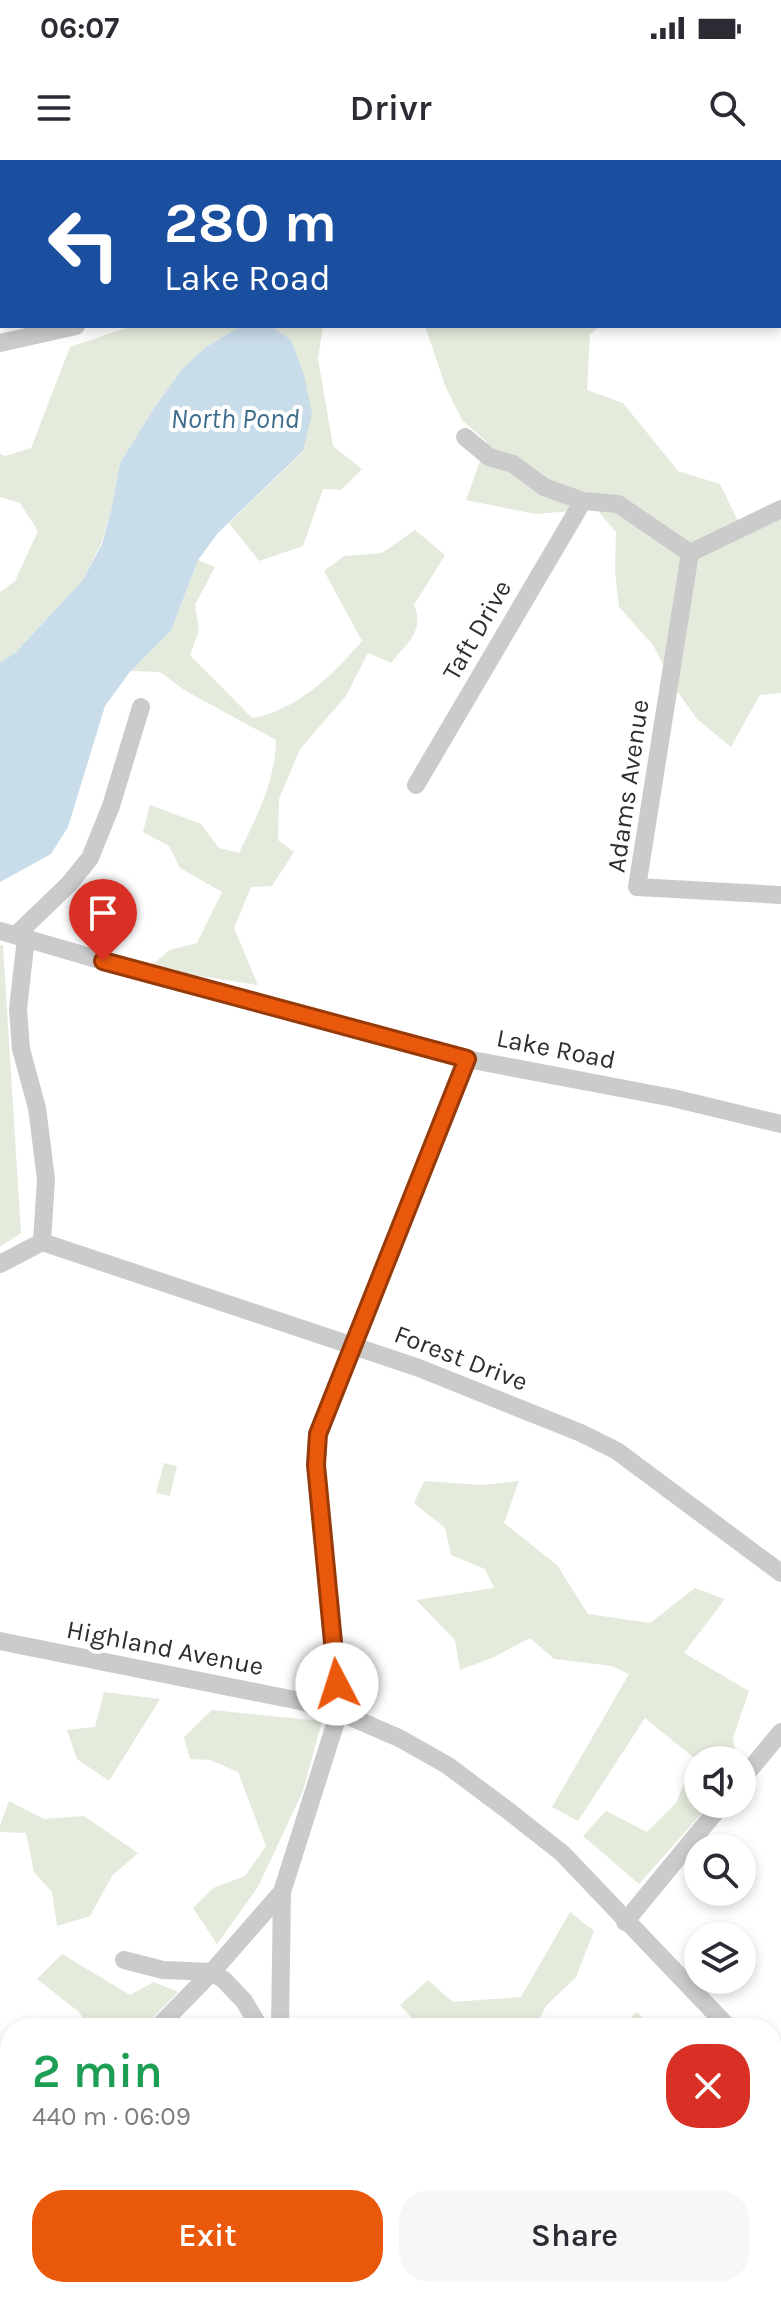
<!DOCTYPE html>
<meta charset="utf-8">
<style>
body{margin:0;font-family:Karla,sans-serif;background:#f7f7f7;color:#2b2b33;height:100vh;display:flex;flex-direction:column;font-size:30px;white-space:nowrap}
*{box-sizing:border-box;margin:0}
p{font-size:26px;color:#7c7c81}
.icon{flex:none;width:44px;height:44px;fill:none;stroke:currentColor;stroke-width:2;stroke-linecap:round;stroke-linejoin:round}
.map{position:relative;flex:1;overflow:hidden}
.drawer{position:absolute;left:0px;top:1858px;width:782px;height:280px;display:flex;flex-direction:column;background:#fff;border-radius:32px 32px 0 0;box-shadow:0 4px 12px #0003}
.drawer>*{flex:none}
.top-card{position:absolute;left:0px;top:0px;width:782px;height:168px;box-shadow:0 4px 12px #0003;background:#1a4fa0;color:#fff;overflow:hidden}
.fabs{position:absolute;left:684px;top:1586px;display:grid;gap:16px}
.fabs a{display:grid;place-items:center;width:72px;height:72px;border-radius:50%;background:#fff;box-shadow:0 4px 12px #0003;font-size:40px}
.pin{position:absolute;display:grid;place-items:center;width:68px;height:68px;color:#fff;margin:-82px -34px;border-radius:50% 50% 50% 0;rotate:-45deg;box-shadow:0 0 8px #0007}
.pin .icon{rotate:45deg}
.me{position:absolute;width:88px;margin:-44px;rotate:355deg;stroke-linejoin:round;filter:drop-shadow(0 0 6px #0008)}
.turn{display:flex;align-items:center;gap:28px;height:168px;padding:0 32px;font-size:36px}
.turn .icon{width:104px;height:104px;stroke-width:2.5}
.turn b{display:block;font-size:56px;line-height:68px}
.round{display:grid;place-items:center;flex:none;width:84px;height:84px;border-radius:32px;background:#f7f7f7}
.headline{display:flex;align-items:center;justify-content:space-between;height:136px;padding:0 32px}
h1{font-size:48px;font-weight:600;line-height:60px;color:#1e9e55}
.cta{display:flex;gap:16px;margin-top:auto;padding:16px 32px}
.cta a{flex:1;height:92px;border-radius:32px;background:#ea580c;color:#fff;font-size:32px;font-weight:600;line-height:92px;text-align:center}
.cta a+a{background:#f7f7f7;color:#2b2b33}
.status{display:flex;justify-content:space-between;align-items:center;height:56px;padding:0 40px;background:#fff;direction:ltr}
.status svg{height:22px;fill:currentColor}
header{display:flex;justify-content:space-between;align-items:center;height:104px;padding:0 32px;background:#fff;font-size:36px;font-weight:600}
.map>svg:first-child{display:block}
.green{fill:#e4ebdc}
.water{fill:#c9dcea}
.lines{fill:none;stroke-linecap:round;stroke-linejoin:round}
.minor{stroke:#cbcbcb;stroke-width:18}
.route-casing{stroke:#983908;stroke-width:20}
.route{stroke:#ea580c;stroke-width:14}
.labels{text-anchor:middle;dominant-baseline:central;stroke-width:8;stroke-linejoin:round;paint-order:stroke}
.street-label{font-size:26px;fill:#2e2e2e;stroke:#fff}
.water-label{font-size:28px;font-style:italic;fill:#3f6d8c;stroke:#fff}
</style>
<div class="status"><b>06:07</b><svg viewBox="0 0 49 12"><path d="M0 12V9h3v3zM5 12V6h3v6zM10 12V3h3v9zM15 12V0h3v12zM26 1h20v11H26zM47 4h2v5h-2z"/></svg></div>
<header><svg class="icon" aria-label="menu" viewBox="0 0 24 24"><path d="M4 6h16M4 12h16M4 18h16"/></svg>Drivr<svg class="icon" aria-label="search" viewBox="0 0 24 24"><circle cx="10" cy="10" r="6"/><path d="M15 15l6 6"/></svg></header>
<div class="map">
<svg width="781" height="2138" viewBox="0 0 781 2138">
<rect width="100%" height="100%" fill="#fff"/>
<path class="green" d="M 132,166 L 241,166 L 206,187 L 183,208 L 154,248 L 120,303 L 112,346 L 101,384 L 82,421 L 16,492 L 0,503 L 0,432 L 15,421 L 38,371 L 20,343 L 0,337 L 0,294 L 5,296 L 31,288 L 70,187 Z
M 251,166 L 323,166 L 318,199 L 333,286 L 362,309 L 341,330 L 323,329 L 303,386 L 259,401 L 229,363 L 303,292 L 271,166 Z
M 425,166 L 600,166 L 590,174 L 587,230 L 623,243 L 678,311 L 720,324 L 744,373 L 781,355 L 781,533 L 760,535 L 731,587 L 697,559 L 677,531 L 653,485 L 619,447 L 615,412 L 616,372 L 596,349 L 535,354 L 466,340 L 487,282 L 462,260 L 446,228 Z
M 415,370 L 445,395 L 414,445 C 425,471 407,483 391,503 L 368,493 L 346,536 L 300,589 L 279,639 L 278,680 L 294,692 L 272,726 L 251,727 L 234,768 L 258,825 L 148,808 L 170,790 L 197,783 L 222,732 L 180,708 L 169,686 L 143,672 L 150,645 L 201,664 L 219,688 L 239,693 C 257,656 275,622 276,580 L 184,530 L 160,512 L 131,511 L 171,471 L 198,400 L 215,407 L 195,445 L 199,470 L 190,495 L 252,558 C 296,551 333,515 362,481 L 324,411 L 344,396 L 382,393 Z
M 0,785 L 3,786 L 21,1073 L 0,1087 Z
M 164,1303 L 177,1306 L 170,1336 L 156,1333 Z
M 424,1321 L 481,1325 L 519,1321 L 504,1363 L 557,1405 L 588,1454 L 650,1463 L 695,1428 L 725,1439 L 684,1493 L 749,1531 L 733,1578 L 737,1600 L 698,1600 L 698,1644 L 710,1644 L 639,1724 L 583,1676 L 606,1651 L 647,1672 L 676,1643 L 694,1598 L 645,1558 L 578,1661 L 552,1647 L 629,1514 L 612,1506 L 554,1499 L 530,1478 L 494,1497 L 460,1510 L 455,1480 L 416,1440 L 494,1428 L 485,1409 L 451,1395 L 445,1368 L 414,1343 Z
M 104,1532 L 160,1539 L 109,1621 L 77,1599 L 67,1570 L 95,1567 Z
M 212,1550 L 322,1561 L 303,1631 L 258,1727 L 217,1784 L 193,1748 L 213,1728 L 245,1716 L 266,1686 L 238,1612 L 210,1600 L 190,1599 L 184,1577 Z
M 9,1641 L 44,1659 L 84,1656 L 138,1693 L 112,1716 L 90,1756 L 57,1766 L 52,1732 L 34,1712 L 26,1673 L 0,1672 L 0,1665 Z
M 570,1752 L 594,1771 L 576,1817 L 546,1846 L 535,1868 L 416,1868 L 418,1865 L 400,1845 L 428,1820 L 453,1842 L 521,1837 Z
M 62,1794 L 130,1835 L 154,1822 L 178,1832 L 143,1868 L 89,1868 L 79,1852 L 37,1819 Z
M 637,1852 L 653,1868 L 619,1868 Z
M 716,2128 L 771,2128 L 764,2138 L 718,2138 Z"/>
<path class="water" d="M 241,166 L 271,166 L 291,180 L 304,215 L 312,254 L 303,291 L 218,373 L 198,400 L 171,471 L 129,513 L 105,546 L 68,667 L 51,694 L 0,722 L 0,503 L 16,492 L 82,421 L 102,384 L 112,346 L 120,303 L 154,248 L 183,208 L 206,187 Z"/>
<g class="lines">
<path class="minor" d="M 191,0 L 192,2
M 492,2 L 492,0
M 631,2 L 635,0
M 0,183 L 76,166
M 465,277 L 489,297 L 513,304 L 544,327 L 583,341 L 618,344 L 690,393
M 690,393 L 637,727 L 781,735
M 690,393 L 781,349
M 416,625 L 583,341
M 0,771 L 155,816 L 467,899 L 673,938 L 781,964
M 16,775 L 69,724 L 90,698 L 111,646 L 141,547
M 42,1082 L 419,1208 L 581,1273 L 617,1291 L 781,1413
M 0,1104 L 42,1082 L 46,1019 L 37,948 L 21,889 L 18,849 L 26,778
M 0,1481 L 300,1541 L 339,1552 L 399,1578 L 447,1605 L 506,1649 L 562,1693 L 729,1868
M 742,1619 L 781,1572
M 625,1762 L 722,1644
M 124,1800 L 163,1810 L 212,1812 L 224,1820 L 244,1841 L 260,1868
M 157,1868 L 212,1812 L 282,1732
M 280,1868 L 282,1732 L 339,1552 L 316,1305 L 318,1274 L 467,899
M 772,1908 L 781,1915
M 0,2011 L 10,2014
M 772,2090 L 781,2094
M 419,2128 L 438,2138
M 224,2138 L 229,2128
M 499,2138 L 520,2128"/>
</g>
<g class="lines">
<g class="route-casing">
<path id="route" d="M 103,801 L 467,899 L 318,1274 L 316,1305 L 337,1524"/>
</g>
<use href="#route" class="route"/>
</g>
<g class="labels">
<g class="street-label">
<text transform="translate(477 470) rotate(-60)">Taft Drive</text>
<text transform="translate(628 626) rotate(-82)">Adams Avenue</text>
<text transform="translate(556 889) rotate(11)">Lake Road</text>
<text transform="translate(461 1198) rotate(21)">Forest Drive</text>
<text transform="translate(165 1488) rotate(11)">Highland Avenue</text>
</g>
<g class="water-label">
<text x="235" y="258">North Pond</text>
</g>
</g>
</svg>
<div class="fabs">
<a><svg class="icon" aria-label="sound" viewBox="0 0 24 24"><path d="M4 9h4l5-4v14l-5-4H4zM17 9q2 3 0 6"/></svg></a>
<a><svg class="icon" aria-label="search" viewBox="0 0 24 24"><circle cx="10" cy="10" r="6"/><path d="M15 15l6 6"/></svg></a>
<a><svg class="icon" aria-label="layers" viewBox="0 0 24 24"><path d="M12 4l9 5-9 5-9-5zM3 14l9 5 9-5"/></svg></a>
</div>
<div class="pin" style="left:103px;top:801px;background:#d93025"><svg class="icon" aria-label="arrive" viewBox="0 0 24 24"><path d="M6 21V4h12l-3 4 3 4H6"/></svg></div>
<svg class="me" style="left:337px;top:1524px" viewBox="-20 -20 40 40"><circle r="19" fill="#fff"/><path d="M0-13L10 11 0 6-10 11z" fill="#ea580c"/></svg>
<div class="top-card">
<div class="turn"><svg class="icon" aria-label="left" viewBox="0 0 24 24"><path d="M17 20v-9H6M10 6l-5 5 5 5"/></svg><div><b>280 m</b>Lake Road</div></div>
</div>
<section class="drawer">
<div class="headline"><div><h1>2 min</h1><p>440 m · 06:09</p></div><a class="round" style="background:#d93025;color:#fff"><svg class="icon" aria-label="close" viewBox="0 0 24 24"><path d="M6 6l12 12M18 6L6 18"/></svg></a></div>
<div class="cta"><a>Exit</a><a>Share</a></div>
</section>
</div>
